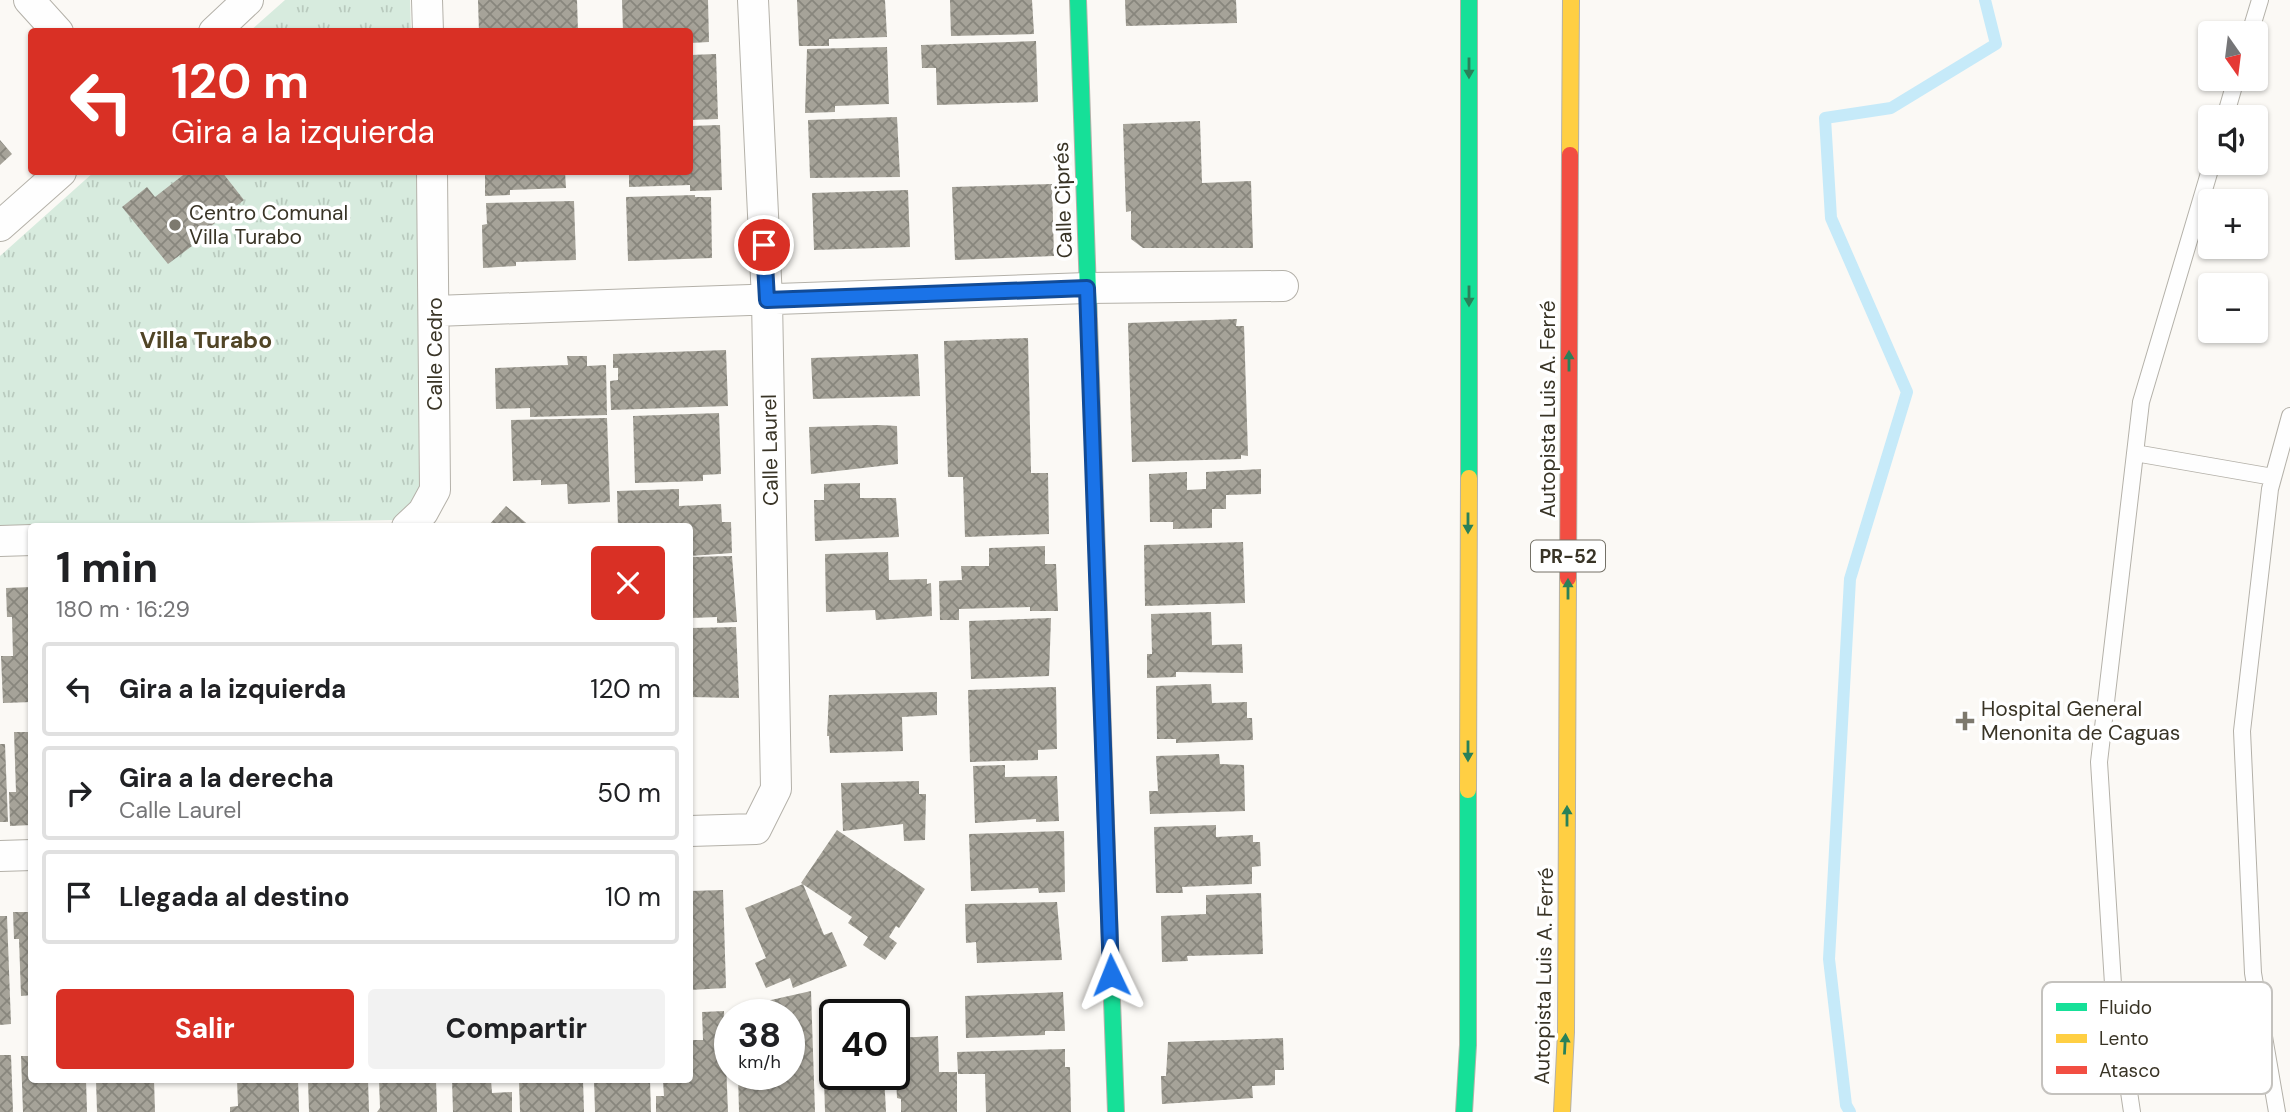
<!DOCTYPE html>
<html lang="es">
<meta charset="utf-8">
<style>
body{margin:0;font-family:"DM Sans",sans-serif;background:#f2f2f2;color:#202124;height:100vh;display:flex;flex-direction:column;font-size:26px;white-space:nowrap}
*{box-sizing:border-box;margin:0}
p{font-size:23px;color:#757577}
.icon{flex:none;width:38px;height:38px;fill:none;stroke:currentColor;stroke-width:2;stroke-linecap:round;stroke-linejoin:round}
.map{position:relative;flex:1;overflow:hidden}
.drawer{position:absolute;left:28px;top:523px;width:665px;height:560px;display:flex;flex-direction:column;background:#fff;border-radius:7px;box-shadow:0 2px 5px #0004}
.drawer>*{flex:none}
.top-card{position:absolute;left:28px;top:28px;width:665px;height:147px;border-radius:7px;box-shadow:0 2px 5px #0004;background:#d93025;color:#fff;overflow:hidden}
.needle{width:46px;rotate:166deg}
.tools{position:absolute;left:2198px;top:21px;display:grid;gap:14px}
.tools a{display:grid;place-items:center;width:70px;height:70px;border-radius:7px;background:#fff;box-shadow:0 2px 5px #0004;font-size:35px}
.speed{position:absolute;left:714px;top:999px;display:flex;gap:14px;font-size:35px;font-weight:700;text-align:center}
.speed>*{display:grid;place-content:center;width:91px;height:91px;border-radius:50%;background:#fff;box-shadow:0 2px 5px #0004;line-height:1}
.speed small{font-size:18px;font-weight:400}
.speed .limit{border:4px solid #111;border-radius:10px;background:#fff;color:#111}
.pin{position:absolute;display:grid;place-items:center;width:60px;height:60px;color:#fff;margin:-30px;border:4px solid #fff;border-radius:50%;box-shadow:0 2px 7px #0007}
.me{position:absolute;width:77px;margin:-38px;rotate:358deg;stroke-linejoin:round;filter:drop-shadow(0 0 5px #0008)}
.turn{display:flex;align-items:center;gap:24px;height:147px;padding:0 28px;font-size:32px}
.turn .icon{width:91px;height:91px;stroke-width:2.5}
.turn b{display:block;font-size:49px;line-height:60px}
.round{display:grid;place-items:center;flex:none;width:74px;height:74px;border-radius:7px;background:#f2f2f2}
.summary{display:flex;align-items:center;justify-content:space-between;height:119px;padding:0 28px}
h1{font-size:42px;font-weight:700;line-height:52px}
.cta{display:flex;gap:14px;margin-top:auto;padding:14px 28px}
.cta a{flex:1;height:80px;border-radius:7px;background:#d93025;color:#fff;font-size:28px;font-weight:700;line-height:80px;text-align:center}
.cta a+a{background:#f2f2f2;color:#202124}
ul{padding:0;list-style:none}
li{display:flex;align-items:center;gap:21px;height:94px;margin:0 14px 10px;padding:0 14px;border:4px solid #e0e0e0;border-radius:7px}
li div{flex:1}
li b{display:block;font-size:26px}
li em{font-style:normal}
.map>svg:first-child{display:block}
.park{fill:url(#park-tufts)}
.lines{fill:none;stroke-linecap:round;stroke-linejoin:round}
.stream{stroke:#c6eaf9;stroke-width:12}
.building{fill:url(#building-cross-hatch)}
.lane-casing{stroke:#b4b1a9;stroke-width:18}
.street-casing{stroke:#b4b1a9;stroke-width:32}
.fast-casing{stroke:#b4b1a9;stroke-width:18}
.slow-casing{stroke:#b4b1a9;stroke-width:18}
.jam-casing{stroke:#b4b1a9;stroke-width:18}
.lane{stroke:#fefefe;stroke-width:16}
.street{stroke:#fefefe;stroke-width:30}
.fast{stroke:#16e098;stroke-width:16}
.slow{stroke:#ffcf43;stroke-width:16}
.jam{stroke:#f24e42;stroke-width:16}
.oneway{fill:#298159}
.route-casing{stroke:#114b97;stroke-width:18}
.route{stroke:#1a73e8;stroke-width:12}
.poi-dot{fill:#7d796e;stroke:#fff;stroke-width:2.5}
.labels{text-anchor:middle;dominant-baseline:central;stroke-width:7;stroke-linejoin:round;paint-order:stroke}
.shield{fill:#fff;stroke:#747167;stroke-width:2}
.shield-label{font-size:19px;font-weight:bold;fill:#393426}
.street-label{font-size:21px;fill:#393426;stroke:#fff}
.poi-label{font-size:21px;fill:#393426;stroke:#fff;text-anchor:start}
.neighbourhood-label{font-size:23px;font-weight:bold;fill:#514526;stroke:#fff}
.key{fill:#fff;stroke:#c4c2be;stroke-width:2}
.key-label{font-size:19px;fill:#393426}
</style>
<div class="map">
<svg width="2290" height="1112" viewBox="0 0 2290 1112">
<defs>
<pattern id="park-tufts" width="24" height="20" patternUnits="userSpaceOnUse" patternTransform="scale(1.75)"><rect width="24" height="20" fill="#d7ebde"/><path d="M3 7l-1-3M5 7V3M7 7l1-3M15 17l-1-3M17 17v-4M19 17l1-3" fill="none" stroke="#b9cabe"/></pattern>
<pattern id="building-cross-hatch" width="8" height="8" patternUnits="userSpaceOnUse" patternTransform="scale(1.75)"><rect width="8" height="8" fill="#a6a399"/><path d="M0 0l8 8M0 8l8-8" fill="none" stroke="#88867d"/></pattern>
</defs>
<rect width="100%" height="100%" fill="#fbf9f5"/>
<path class="park" d="M 285,0 L 410,0 L 411,31 L 250,31 Z
M 94,172 L 416,172 L 428,480 L 411,512 L 393,520 L 0,528 L 0,256 Z"/>
<g class="lines">
<path class="stream" d="M 1850,1112 L 1846,1105 L 1829,959 L 1850,579 L 1907,392 L 1831,218 L 1825,118 L 1891,108 L 1996,44 L 1985,0"/>
</g>
<path class="building" d="M 478,0 L 577,0 L 578,32 L 479,32 Z
M 622,0 L 708,0 L 709,42 L 690,43 L 690,32 L 623,32 Z
M 797,0 L 885,0 L 887,37 L 829,39 L 829,46 L 799,46 Z
M 950,0 L 1032,0 L 1034,34 L 951,36 Z
M 1125,0 L 1236,0 L 1237,23 L 1126,26 Z
M 1036,41 L 1038,102 L 937,105 L 936,68 L 922,68 L 921,45 Z
M 887,47 L 889,104 L 835,106 L 835,112 L 805,113 L 807,49 Z
M 716,54 L 718,119 L 690,120 L 690,55 Z
M 897,117 L 900,177 L 810,178 L 808,120 Z
M 1200,121 L 1202,183 L 1251,181 L 1253,248 L 1143,248 L 1131,239 L 1131,211 L 1126,212 L 1123,124 Z
M 720,125 L 722,190 L 690,191 L 690,185 L 629,187 L 629,172 L 690,172 L 690,126 Z
M 0,140 L 12,154 L 0,165 Z
M 187,172 L 222,172 L 244,200 L 190,243 L 192,246 L 168,264 L 122,207 L 147,187 L 155,197 Z
M 485,172 L 565,172 L 566,188 L 510,190 L 510,195 L 485,196 Z
M 1052,184 L 1054,256 L 955,260 L 952,187 Z
M 908,190 L 910,247 L 814,250 L 812,193 Z
M 695,195 L 695,197 L 711,197 L 712,258 L 628,261 L 626,197 Z
M 574,201 L 576,260 L 516,262 L 516,266 L 483,268 L 482,225 L 487,224 L 486,203 Z
M 1237,319 L 1236,326 L 1244,326 L 1248,456 L 1241,455 L 1241,459 L 1132,462 L 1128,323 Z
M 1028,338 L 1031,473 L 1048,473 L 1049,534 L 965,537 L 963,477 L 948,477 L 944,341 Z
M 726,350 L 728,406 L 611,410 L 610,381 L 618,380 L 618,368 L 613,368 L 613,354 Z
M 918,354 L 920,396 L 813,399 L 811,358 Z
M 567,356 L 587,356 L 587,366 L 606,365 L 607,415 L 530,417 L 530,408 L 496,409 L 495,368 L 568,365 Z
M 719,413 L 721,474 L 703,475 L 703,481 L 635,483 L 633,416 Z
M 607,418 L 610,502 L 568,504 L 567,484 L 541,485 L 541,480 L 513,481 L 511,420 Z
M 879,425 L 897,426 L 898,464 L 811,474 L 809,427 Z
M 1261,469 L 1261,494 L 1226,495 L 1226,509 L 1212,509 L 1212,528 L 1173,529 L 1173,522 L 1150,522 L 1149,474 L 1187,472 L 1187,490 L 1206,489 L 1206,472 Z
M 860,483 L 860,498 L 896,498 L 899,537 L 815,541 L 814,500 L 824,500 L 824,484 Z
M 679,489 L 679,506 L 721,504 L 722,522 L 731,522 L 732,553 L 690,556 L 690,527 L 618,527 L 617,491 Z
M 506,506 L 531,527 L 487,527 Z
M 1243,542 L 1245,603 L 1145,606 L 1144,545 Z
M 1045,546 L 1045,564 L 1056,564 L 1058,611 L 1030,611 L 1030,607 L 959,609 L 959,620 L 940,620 L 939,581 L 962,580 L 961,566 L 989,566 L 989,548 Z
M 888,552 L 889,580 L 927,579 L 927,584 L 931,583 L 932,616 L 876,620 L 875,610 L 826,612 L 825,554 Z
M 732,556 L 737,622 L 717,623 L 717,617 L 690,618 L 690,557 Z
M 32,587 L 32,702 L 3,703 L 1,656 L 13,656 L 12,617 L 7,617 L 6,588 Z
M 1211,612 L 1212,645 L 1242,644 L 1243,673 L 1176,672 L 1176,677 L 1147,678 L 1147,654 L 1152,654 L 1151,614 Z
M 1051,618 L 1049,676 L 971,679 L 969,621 Z
M 736,627 L 739,698 L 690,697 L 690,628 Z
M 1211,684 L 1212,703 L 1247,702 L 1247,718 L 1252,718 L 1253,740 L 1176,743 L 1176,739 L 1157,739 L 1156,686 Z
M 1056,687 L 1057,749 L 1038,750 L 1038,760 L 970,762 L 968,690 Z
M 937,692 L 937,715 L 902,717 L 903,751 L 830,753 L 829,736 L 827,736 L 829,695 Z
M 14,732 L 32,732 L 32,825 L 10,826 L 9,792 L 16,792 Z
M 0,744 L 5,744 L 8,822 L 0,822 Z
M 1219,754 L 1220,764 L 1244,765 L 1245,811 L 1150,814 L 1149,791 L 1158,791 L 1156,756 Z
M 1005,765 L 1005,777 L 1057,776 L 1059,821 L 1036,822 L 1036,819 L 975,823 L 973,766 Z
M 919,781 L 919,794 L 926,794 L 925,840 L 904,841 L 903,824 L 843,831 L 841,783 Z
M 1216,825 L 1216,837 L 1253,835 L 1253,842 L 1260,842 L 1261,866 L 1252,867 L 1252,884 L 1182,887 L 1183,893 L 1156,893 L 1154,827 Z
M 837,830 L 925,889 L 899,928 L 896,926 L 889,937 L 897,943 L 885,960 L 863,945 L 868,937 L 848,923 L 852,917 L 801,883 Z
M 1064,831 L 1065,892 L 1039,893 L 1038,888 L 971,891 L 969,834 Z
M 803,884 L 824,935 L 832,932 L 847,966 L 793,988 L 790,978 L 766,988 L 755,963 L 766,958 L 745,908 Z
M 723,890 L 726,988 L 690,990 L 690,891 Z
M 1261,893 L 1263,954 L 1187,956 L 1188,961 L 1162,962 L 1161,916 L 1206,914 L 1206,895 Z
M 1057,902 L 1062,960 L 977,963 L 976,942 L 966,943 L 965,904 Z
M 13,912 L 32,912 L 32,995 L 21,996 L 19,939 L 14,939 Z
M 0,916 L 7,916 L 11,1024 L 0,1025 Z
M 811,991 L 815,1112 L 739,1112 L 738,1074 L 789,1074 L 789,1015 L 736,1015 L 736,1008 Z
M 1063,992 L 1065,1031 L 1045,1031 L 1045,1035 L 966,1038 L 965,996 Z
M 882,1007 L 882,1015 L 835,1015 L 835,1074 L 884,1074 L 886,1112 L 825,1112 L 822,1009 Z
M 724,1011 L 728,1112 L 656,1112 L 656,1096 L 664,1096 L 663,1080 L 690,1080 L 690,1040 L 703,1040 L 702,1012 Z
M 938,1036 L 939,1072 L 957,1072 L 957,1112 L 901,1112 L 901,1099 L 897,1098 L 894,1038 Z
M 1283,1038 L 1284,1070 L 1275,1070 L 1275,1085 L 1252,1086 L 1253,1098 L 1162,1104 L 1161,1076 L 1166,1076 L 1168,1042 Z
M 1065,1049 L 1065,1067 L 1070,1067 L 1071,1112 L 986,1112 L 985,1074 L 958,1074 L 957,1052 Z
M 0,1055 L 11,1055 L 13,1112 L 0,1112 Z
M 21,1056 L 32,1056 L 32,1080 L 86,1080 L 87,1112 L 23,1112 Z
M 96,1080 L 154,1080 L 155,1112 L 97,1112 Z
M 237,1080 L 298,1080 L 299,1112 L 230,1112 L 230,1107 L 238,1106 Z
M 308,1080 L 368,1080 L 369,1112 L 309,1112 Z
M 379,1080 L 436,1080 L 437,1112 L 377,1112 L 380,1108 Z
M 452,1080 L 491,1080 L 492,1093 L 512,1092 L 512,1112 L 453,1112 Z
M 519,1080 L 583,1080 L 584,1112 L 520,1112 Z
M 594,1080 L 650,1080 L 651,1112 L 595,1112 Z"/>
<g class="lines">
<g class="lane-casing">
<path id="lane" d="M 2250,33 L 2260,0
M 2225,117 L 2236,79
M 2135,453 L 2273,477
M 2132,1112 L 2113,984 L 2099,762 L 2141,402 L 2212,163
M 2277,1112 L 2253,973 L 2242,731 L 2270,489 L 2290,416"/>
</g>
<g class="street-casing">
<path id="street" d="M 29,0 L 58,32
M 427,0 L 428,32
M 214,32 L 248,0
M 0,226 L 61,172
M 435,311 L 1087,288 L 1283,286
M 407,527 L 423,512 L 435,490 L 432,172
M 0,541 L 32,540
M 690,831 L 756,829 L 776,789 L 767,300 L 753,0
M 0,856 L 32,855"/>
</g>
<g class="fast-casing">
<path id="fast" d="M 1078,0 L 1089,321
M 1469,478 L 1469,0
M 1110,944 L 1116,1112
M 1464,1112 L 1468,1045 L 1468,790"/>
</g>
<g class="slow-casing">
<path id="slow" d="M 1570,155 L 1571,0
M 1089,321 L 1100,642
M 1468,790 L 1469,478
M 1562,1112 L 1566,1032 L 1568,578"/>
</g>
<g class="jam-casing">
<path id="jam" d="M 1568,578 L 1570,155
M 1100,642 L 1110,944"/>
</g>
<use href="#lane" class="lane"/>
<use href="#street" class="street"/>
<use href="#fast" class="fast"/>
<use href="#slow" class="slow"/>
<use href="#jam" class="jam"/>
</g>
<defs><path id="oneway-solid" d="M-6-.8H1V-3.2L6.5 0L1 3.2V.8H-6Z" transform="scale(1.75)"/></defs>
<g class="oneway">
<use href="#oneway-solid" transform="translate(1469 68) rotate(90)"/>
<use href="#oneway-solid" transform="translate(1469 296) rotate(90)"/>
<use href="#oneway-solid" transform="translate(1569 361) rotate(-90)"/>
<use href="#oneway-solid" transform="translate(1468 523) rotate(90)"/>
<use href="#oneway-solid" transform="translate(1568 589) rotate(-90)"/>
<use href="#oneway-solid" transform="translate(1468 751) rotate(90)"/>
<use href="#oneway-solid" transform="translate(1567 816) rotate(-90)"/>
<use href="#oneway-solid" transform="translate(1565 1044) rotate(-87)"/>
</g>
<g class="lines">
<g class="route-casing">
<path id="route" d="M 764,245 L 767,300 L 1087,288 L 1111,975"/>
</g>
<use href="#route" class="route"/>
</g>
<g class="poi-dot">
<circle cx="175" cy="225" r="7"/>
<path d="M1961.5 710.5h7v7h7v7h-7v7h-7v-7h-7v-7h7z"/>
</g>
<g class="labels">
<rect class="shield" x="1531" y="540.5" width="74" height="31" rx="5"/>
<g class="shield-label">
<text x="1568" y="556">PR-52</text>
</g>
<g class="street-label">
<text transform="translate(1063 200) rotate(-92)">Calle Ciprés</text>
<text transform="translate(435 354) rotate(-90)">Calle Cedro</text>
<text transform="translate(1548 409) rotate(-90)">Autopista Luis A. Ferré</text>
<text transform="translate(770 450) rotate(-91)">Calle Laurel</text>
<text transform="translate(1544 976) rotate(-89)">Autopista Luis A. Ferré</text>
</g>
<g class="poi-label">
<text x="189" y="213">Centro Comunal<tspan x="189" dy="24">Villa Turabo</tspan></text>
<text x="1981" y="709">Hospital General<tspan x="1981" dy="24">Menonita de Caguas</tspan></text>
</g>
<g class="neighbourhood-label">
<text x="206" y="340">Villa Turabo</text>
</g>
</g>
<rect x="2042" y="982" width="230" height="112" rx="10" class="key"/>
<rect x="2056" y="1003" width="31" height="8" fill="#16e098"/>
<rect x="2056" y="1034" width="31" height="9" fill="#ffcf43"/>
<rect x="2056" y="1066" width="31" height="8" fill="#f24e42"/>
<g class="key-label">
<text x="2099" y="1014">Fluido</text>
<text x="2099" y="1045">Lento</text>
<text x="2099" y="1077">Atasco</text>
</g>
</svg>
<div class="tools">
<a><svg class="needle" viewBox="-14 -14 28 28"><path d="M0-13l5 13h-10z" fill="#e53935"/><path d="M0 13l5-13h-10z" fill="#757577"/></svg></a>
<a><svg class="icon" aria-label="sound" viewBox="0 0 24 24"><path d="M4 9h4l5-4v14l-5-4H4zM17 9q2 3 0 6"/></svg></a>
<a>+</a>
<a>−</a>
</div>
<div class="speed"><div>38<small>km/h</small></div><div class="limit">40</div></div>
<div class="pin" style="left:764px;top:245px;background:#d93025"><svg class="icon" aria-label="arrive" viewBox="0 0 24 24"><path d="M6 21V4h12l-3 4 3 4H6"/></svg></div>
<svg class="me" style="left:1111px;top:975px" viewBox="-20 -20 40 40"><path d="M0-17L14 15 0 8-14 15z" fill="#1a73e8" stroke="#fff" stroke-width="4"/></svg>
<div class="top-card">
<div class="turn"><svg class="icon" aria-label="left" viewBox="0 0 24 24"><path d="M17 20v-9H6M10 6l-5 5 5 5"/></svg><div><b>120 m</b>Gira a la izquierda</div></div>
</div>
<section class="drawer">
<div class="summary"><div><h1>1 min</h1><p>180 m · 16:29</p></div><a class="round" style="background:#d93025;color:#fff"><svg class="icon" aria-label="close" viewBox="0 0 24 24"><path d="M6 6l12 12M18 6L6 18"/></svg></a></div>
<ul>
<li><svg class="icon" aria-label="left" viewBox="0 0 24 24"><path d="M17 20v-9H6M10 6l-5 5 5 5"/></svg><div><b>Gira a la izquierda</b></div><em>120 m</em></li>
<li><svg class="icon" aria-label="right" viewBox="0 0 24 24"><path d="M7 20v-9h11M14 6l5 5-5 5"/></svg><div><b>Gira a la derecha</b><p>Calle Laurel</p></div><em>50 m</em></li>
<li><svg class="icon" aria-label="arrive" viewBox="0 0 24 24"><path d="M6 21V4h12l-3 4 3 4H6"/></svg><div><b>Llegada al destino</b></div><em>10 m</em></li>
</ul>
<div class="cta"><a>Salir</a><a>Compartir</a></div>
</section>
</div>
